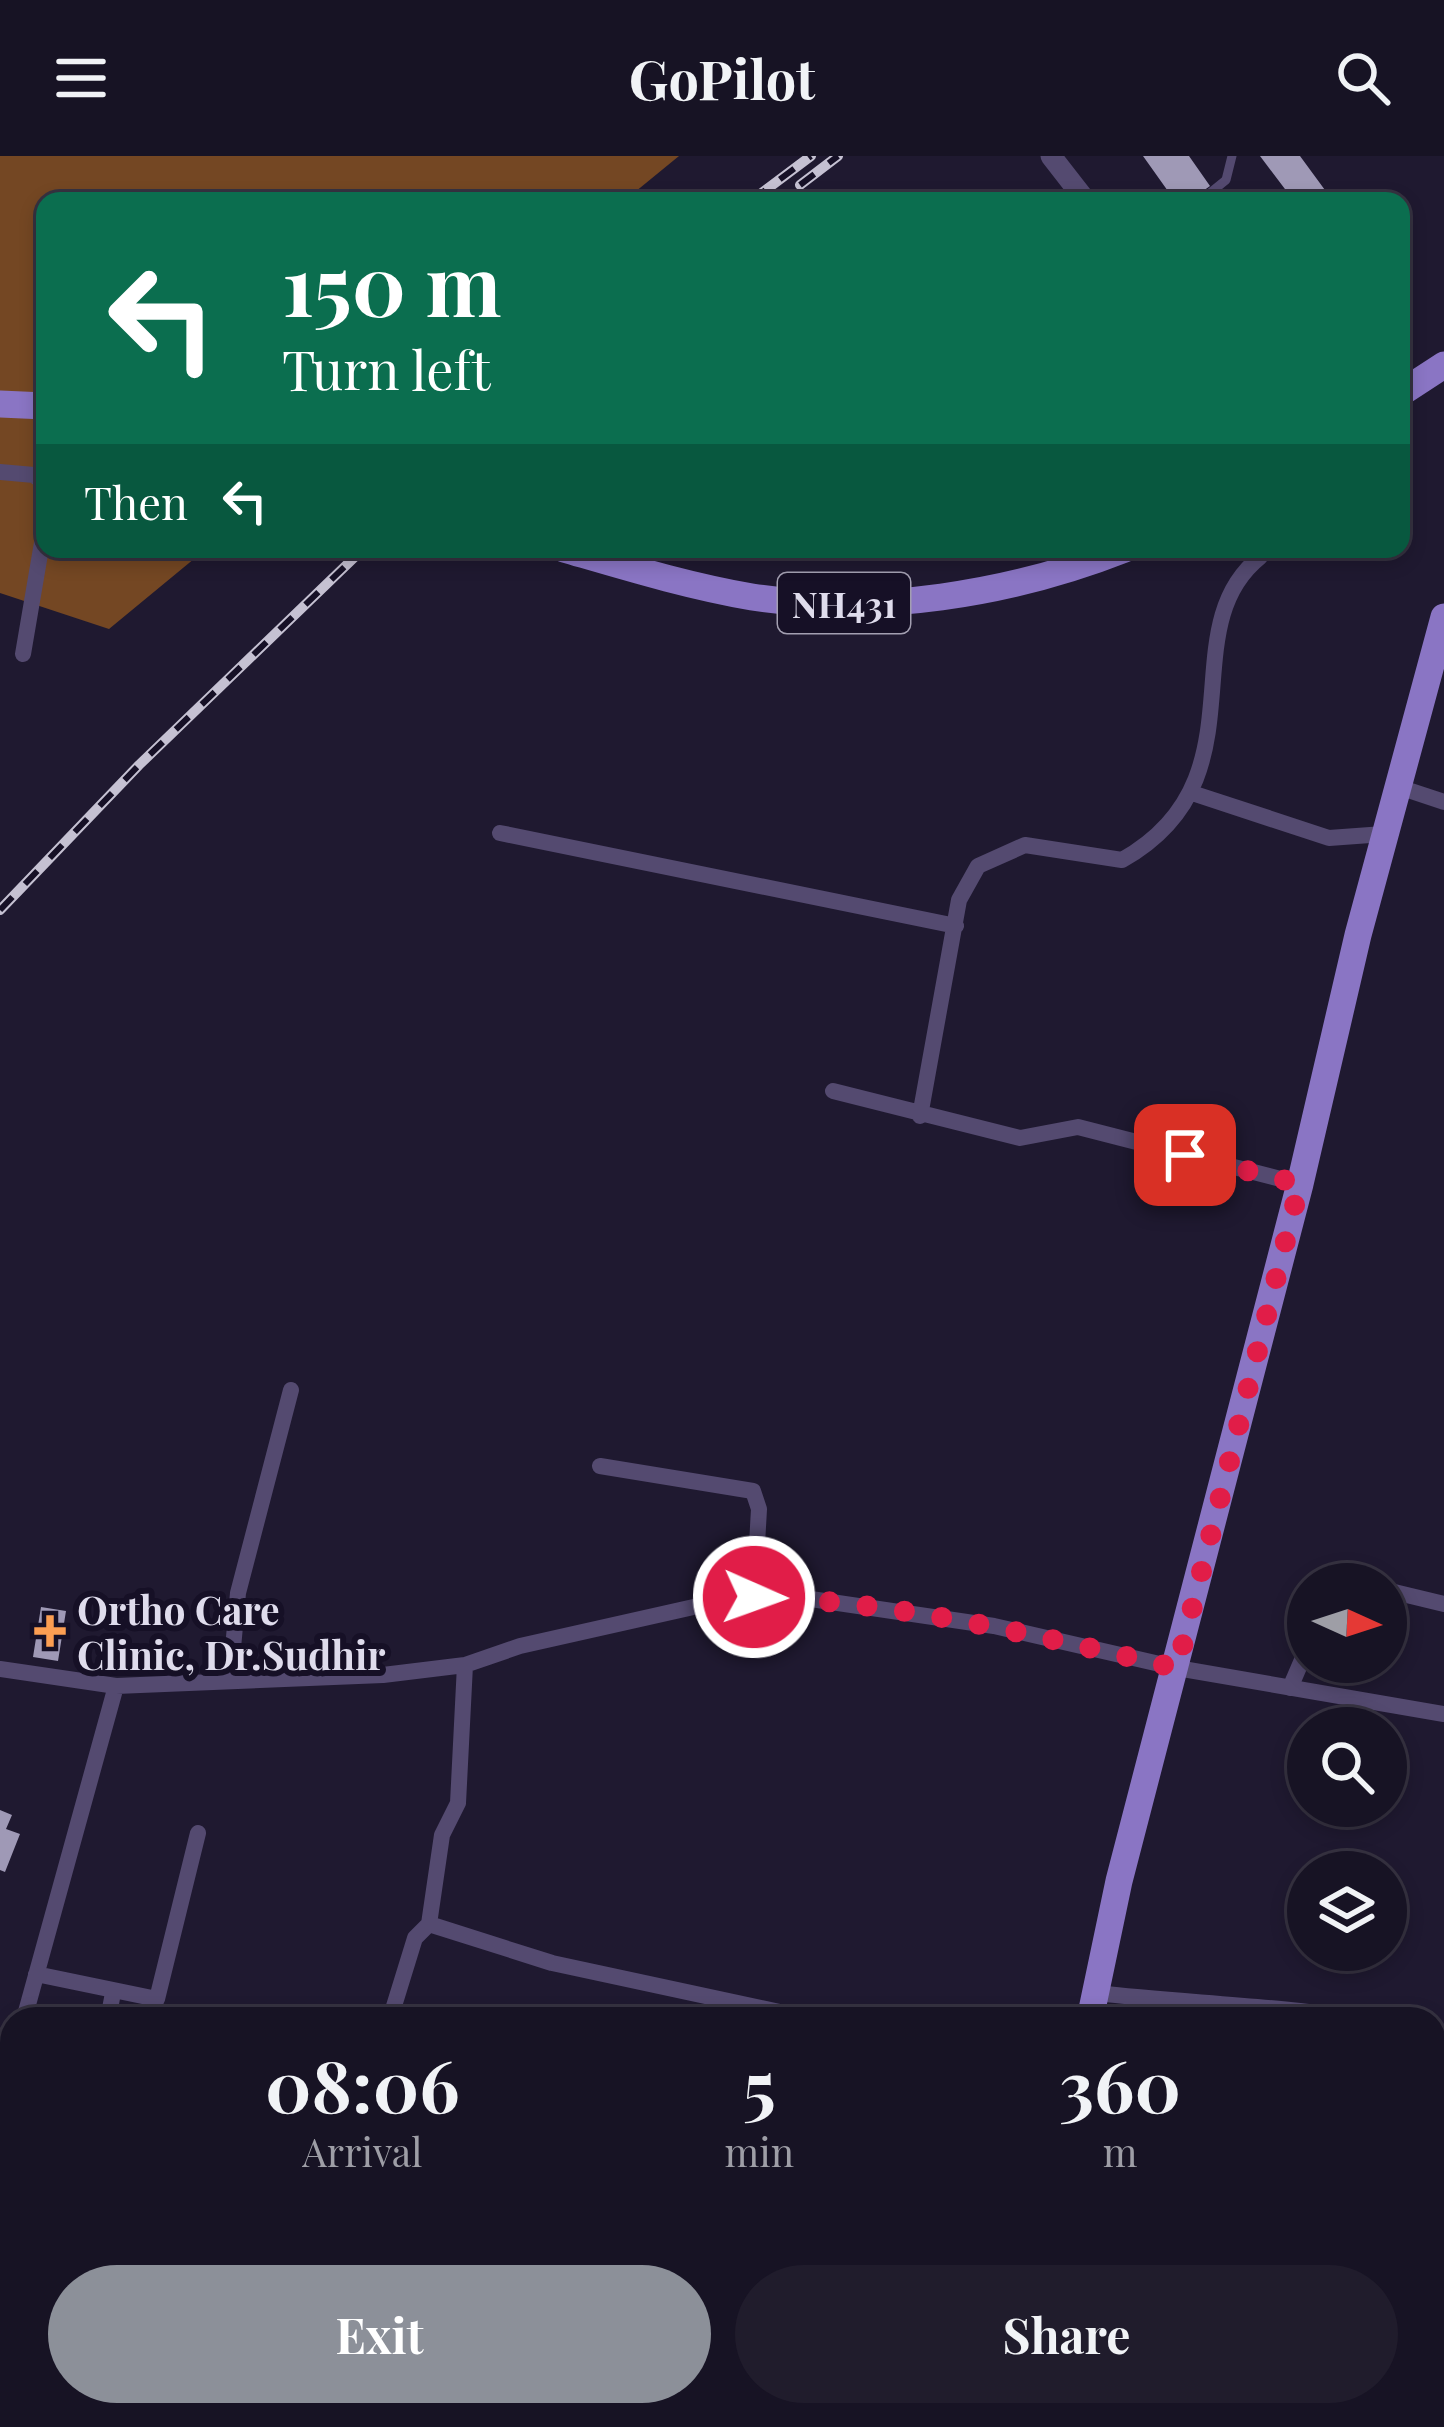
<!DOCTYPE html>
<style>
body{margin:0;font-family:"Playfair Display",serif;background:#201c2c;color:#f1f3f6;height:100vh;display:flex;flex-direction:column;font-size:45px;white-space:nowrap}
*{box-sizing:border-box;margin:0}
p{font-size:39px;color:#9e9ea6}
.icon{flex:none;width:66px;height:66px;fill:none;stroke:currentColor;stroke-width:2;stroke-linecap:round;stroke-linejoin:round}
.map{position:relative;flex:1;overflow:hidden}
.side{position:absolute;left:0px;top:1851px;width:1446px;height:420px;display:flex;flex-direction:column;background:#171324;border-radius:36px 36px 0 0;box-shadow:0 6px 18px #0003,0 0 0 3px #363241}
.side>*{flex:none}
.hud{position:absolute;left:36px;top:36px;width:1374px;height:366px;border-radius:24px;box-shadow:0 6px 18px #0003,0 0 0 3px #363241;background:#0b6e4f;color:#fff;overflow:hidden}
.needle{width:78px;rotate:93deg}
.buttons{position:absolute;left:1287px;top:1407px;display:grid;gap:24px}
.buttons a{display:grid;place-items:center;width:120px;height:120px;border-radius:50%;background:#171324;box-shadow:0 6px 18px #0003,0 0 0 3px #363241;font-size:60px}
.pin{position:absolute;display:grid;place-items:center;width:102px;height:102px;color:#fff;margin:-51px;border-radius:24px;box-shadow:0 6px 18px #0006}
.me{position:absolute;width:132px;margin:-66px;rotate:92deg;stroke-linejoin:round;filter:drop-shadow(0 0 9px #0008)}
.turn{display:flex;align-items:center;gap:42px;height:252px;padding:0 48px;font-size:54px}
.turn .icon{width:156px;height:156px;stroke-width:2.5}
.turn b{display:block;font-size:84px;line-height:102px}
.then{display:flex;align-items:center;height:114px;padding:0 48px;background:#0003;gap:24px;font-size:45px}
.eta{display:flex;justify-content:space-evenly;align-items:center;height:204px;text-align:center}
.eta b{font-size:72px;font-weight:700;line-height:84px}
.primary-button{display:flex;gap:24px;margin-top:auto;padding:24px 48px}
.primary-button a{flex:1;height:138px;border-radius:72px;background:#8c9099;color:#fff;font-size:48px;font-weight:700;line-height:138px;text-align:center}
.primary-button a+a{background:#201c2c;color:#f1f3f6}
header{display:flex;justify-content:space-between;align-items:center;height:156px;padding:0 48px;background:#171324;font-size:54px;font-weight:700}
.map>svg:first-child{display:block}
.forest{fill:#744723}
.building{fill:#9f99b6}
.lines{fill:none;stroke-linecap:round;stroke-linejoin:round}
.service{stroke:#544a70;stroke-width:9}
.minor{stroke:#544a70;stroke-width:16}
.tertiary{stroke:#544a70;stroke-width:21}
.primary{stroke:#8a75c4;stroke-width:27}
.rail-casing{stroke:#c5c1d2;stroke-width:10}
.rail{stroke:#161026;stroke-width:6;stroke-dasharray:18;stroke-linecap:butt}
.route{stroke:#e11d48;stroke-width:21;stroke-dasharray:0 37.8}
.poi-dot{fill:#fc9e52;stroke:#161026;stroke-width:4.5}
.labels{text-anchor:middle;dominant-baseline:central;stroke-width:12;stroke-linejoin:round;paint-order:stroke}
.shield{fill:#161026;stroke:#a39fb1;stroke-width:3}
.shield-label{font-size:36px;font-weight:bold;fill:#dfdcec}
.poi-label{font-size:39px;font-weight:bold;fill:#dfdcec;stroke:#161026;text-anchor:start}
</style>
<header><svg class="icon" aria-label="menu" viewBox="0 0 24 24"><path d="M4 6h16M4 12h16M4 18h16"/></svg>GoPilot<svg class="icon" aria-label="search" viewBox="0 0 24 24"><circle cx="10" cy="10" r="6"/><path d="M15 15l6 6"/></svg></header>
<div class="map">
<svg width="1444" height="2271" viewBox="0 0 1444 2271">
<rect width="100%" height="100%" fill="#1f1930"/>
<path class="forest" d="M 0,0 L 679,0 L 624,45 L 45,45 L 45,393 L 206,393 L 109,473 L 0,437 Z"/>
<path class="building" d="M 1143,0 L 1189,0 L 1210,30 L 1189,45 L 1175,45 Z
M 1260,0 L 1300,0 L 1333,45 L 1294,45 Z
M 41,1451 L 66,1455 L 58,1505 L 33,1501 Z
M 0,1654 L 12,1659 L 6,1673 L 20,1678 L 5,1716 L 0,1714 Z"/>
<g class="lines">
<path class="service" d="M 1200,45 L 1226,24 L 1232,0"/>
<path class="minor" d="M 0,316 L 34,319 L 45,328
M 23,498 L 45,369
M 1399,631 L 1444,646
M 1192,637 L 1329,682 L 1384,678
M 500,677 L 956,770
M 833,935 L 1020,982 L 1078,971 L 1300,1028
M 920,960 L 959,744 L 978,710 L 1025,689 L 1122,704 C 1266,623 1169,474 1260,401
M 600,1310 L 753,1335 L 759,1353 L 754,1441
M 1341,1428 L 1361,1428
M 1386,1434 L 1444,1448
M 465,1509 L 458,1647 L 442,1679 L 429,1768 L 552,1807 L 812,1863
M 0,1513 L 116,1530 L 383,1519 L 465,1509 L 520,1490 L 698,1450 L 754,1441 L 804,1442 L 994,1470 L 1177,1512 L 1444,1558
M 230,1525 L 238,1437 L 291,1234
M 1290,1532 L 1308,1490
M 36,1818 L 157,1843 L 198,1677
M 1096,1837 C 1185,1847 1272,1849 1360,1863
M 24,1863 L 116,1530
M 108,1863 L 113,1837
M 390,1863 L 415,1782 L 429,1768
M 0,1935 L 12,1905
M 0,2120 L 12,2122
M 1434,2174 L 1444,2176
M 35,2271 L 37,2259
M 1268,2271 L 1272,2259"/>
<path class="tertiary" d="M 1051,0 L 1086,45"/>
<path class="primary" d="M 1401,237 L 1444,209
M 0,248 L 45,250
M 564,393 C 626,411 688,430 752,441 C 874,460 1011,438 1125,393
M 1090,1863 L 1119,1725 L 1300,1028 L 1358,779 L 1444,461
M 980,2271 L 983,2259"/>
<g class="rail-casing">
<path id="rail" d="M 800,29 L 838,0
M 751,45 L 811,0
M 0,754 L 139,609 L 363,393"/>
</g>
<use href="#rail" class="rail"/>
</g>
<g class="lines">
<path class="route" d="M 754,1441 C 897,1445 1038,1480 1177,1512 L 1300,1028 L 1185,999"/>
</g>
<path class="poi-dot" d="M44 1457h12v12h12v12h-12v12h-12v-12h-12v-12h12z"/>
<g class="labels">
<rect class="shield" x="778" y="417" width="132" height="60" rx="9"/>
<g class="shield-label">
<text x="844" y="447">NH431</text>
</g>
<g class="poi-label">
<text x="77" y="1453">Ortho Care<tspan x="77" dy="45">Clinic, Dr.Sudhir</tspan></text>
</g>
</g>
</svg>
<div class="buttons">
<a><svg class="needle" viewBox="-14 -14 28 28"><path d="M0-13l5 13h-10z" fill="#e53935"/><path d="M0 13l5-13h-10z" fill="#9e9ea6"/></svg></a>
<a><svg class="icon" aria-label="search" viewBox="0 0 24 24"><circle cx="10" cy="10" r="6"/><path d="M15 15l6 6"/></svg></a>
<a><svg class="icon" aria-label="layers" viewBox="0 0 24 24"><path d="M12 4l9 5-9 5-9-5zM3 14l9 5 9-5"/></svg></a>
</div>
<div class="pin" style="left:1185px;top:999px;background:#d93025"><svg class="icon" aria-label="arrive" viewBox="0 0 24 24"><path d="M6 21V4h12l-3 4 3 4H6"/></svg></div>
<svg class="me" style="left:754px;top:1441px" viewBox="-20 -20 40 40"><circle r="17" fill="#e11d48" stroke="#fff" stroke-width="3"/><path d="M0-11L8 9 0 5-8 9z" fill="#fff"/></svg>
<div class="hud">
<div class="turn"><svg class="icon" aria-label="left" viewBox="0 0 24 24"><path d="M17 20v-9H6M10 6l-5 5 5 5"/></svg><div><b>150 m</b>Turn left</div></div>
<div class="then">Then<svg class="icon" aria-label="left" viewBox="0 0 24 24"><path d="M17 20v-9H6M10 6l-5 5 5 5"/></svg></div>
</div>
<section class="side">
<div class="eta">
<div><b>08:06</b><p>Arrival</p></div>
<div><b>5</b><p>min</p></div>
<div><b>360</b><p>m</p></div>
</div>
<div class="primary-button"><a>Exit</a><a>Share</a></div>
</section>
</div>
